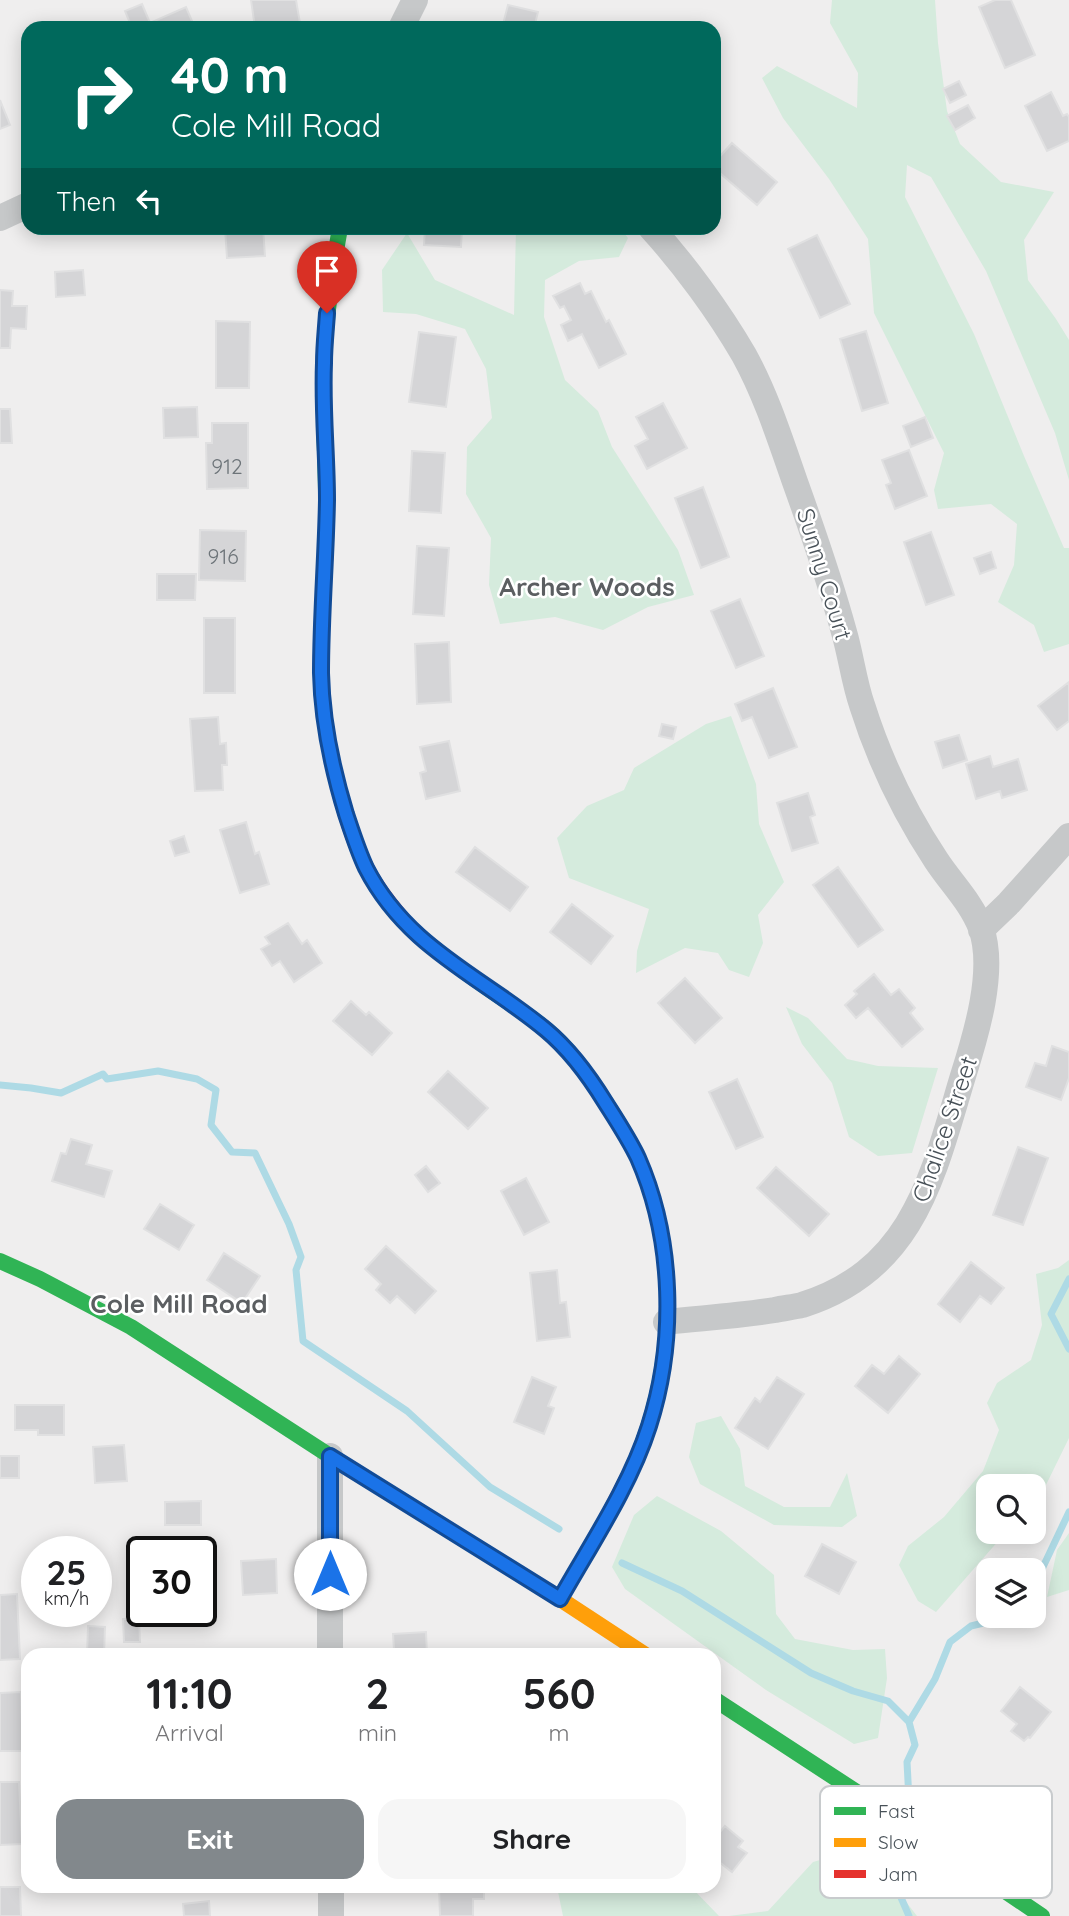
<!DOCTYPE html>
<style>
body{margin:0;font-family:Quicksand,sans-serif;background:#f6f6f6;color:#202124;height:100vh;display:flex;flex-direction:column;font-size:26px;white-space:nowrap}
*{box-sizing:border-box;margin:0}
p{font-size:23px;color:#757577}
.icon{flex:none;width:38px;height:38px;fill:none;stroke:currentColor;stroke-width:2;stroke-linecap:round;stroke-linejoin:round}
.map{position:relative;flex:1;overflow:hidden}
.drawer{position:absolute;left:21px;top:1648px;width:700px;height:245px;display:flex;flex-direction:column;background:#fff;border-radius:21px;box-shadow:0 4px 18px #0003}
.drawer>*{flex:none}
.top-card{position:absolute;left:21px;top:21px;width:700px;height:214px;border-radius:21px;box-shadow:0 4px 18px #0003;background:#00695c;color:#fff;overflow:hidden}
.tools{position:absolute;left:976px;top:1474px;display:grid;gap:14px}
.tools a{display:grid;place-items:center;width:70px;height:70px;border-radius:14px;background:#fff;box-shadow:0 4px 18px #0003;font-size:35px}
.speed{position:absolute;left:21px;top:1536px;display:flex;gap:14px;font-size:35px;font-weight:700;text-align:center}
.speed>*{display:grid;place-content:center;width:91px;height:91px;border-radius:50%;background:#fff;box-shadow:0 4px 18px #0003;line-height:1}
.speed small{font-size:18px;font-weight:400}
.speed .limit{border:4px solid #111;border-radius:10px;background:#fff;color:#111}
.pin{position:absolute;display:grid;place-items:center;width:60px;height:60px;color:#fff;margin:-72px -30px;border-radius:50% 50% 50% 0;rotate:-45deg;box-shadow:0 0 7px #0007}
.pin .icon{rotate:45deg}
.me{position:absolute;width:77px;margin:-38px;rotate:0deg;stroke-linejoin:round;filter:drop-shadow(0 0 5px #0008)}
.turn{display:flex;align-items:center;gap:24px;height:147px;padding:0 35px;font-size:32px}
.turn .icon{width:91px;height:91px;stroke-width:2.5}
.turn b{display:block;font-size:49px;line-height:60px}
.then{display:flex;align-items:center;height:66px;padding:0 35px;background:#0003;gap:14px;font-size:26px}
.eta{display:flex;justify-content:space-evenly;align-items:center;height:119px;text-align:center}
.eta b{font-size:42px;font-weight:800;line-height:49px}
.primary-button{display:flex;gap:14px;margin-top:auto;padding:14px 35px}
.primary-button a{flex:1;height:80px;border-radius:21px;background:#82888c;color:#fff;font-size:28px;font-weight:800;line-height:80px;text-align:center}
.primary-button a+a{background:#f6f6f6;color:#202124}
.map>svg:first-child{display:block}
.green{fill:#d5ebdd}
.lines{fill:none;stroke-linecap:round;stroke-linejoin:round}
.stream{stroke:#aedae5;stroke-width:7}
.building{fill:#d5d5d7;stroke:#e0e0e1;stroke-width:2}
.street{stroke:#c6c8c9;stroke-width:26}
.fast{stroke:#30b455;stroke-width:16}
.slow{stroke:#ff9f0a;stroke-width:16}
.jam{stroke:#e5322d;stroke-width:16}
.route-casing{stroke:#114b97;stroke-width:18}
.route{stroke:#1a73e8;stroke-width:12}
.labels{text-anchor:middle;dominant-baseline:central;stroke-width:5;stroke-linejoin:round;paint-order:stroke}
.number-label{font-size:21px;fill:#6d7479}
.street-label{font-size:24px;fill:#485158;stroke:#fff}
.neighbourhood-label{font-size:26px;font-weight:bold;fill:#5b5e61;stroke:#fff}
.key{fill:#fff;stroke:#c8cbcd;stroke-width:2}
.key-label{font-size:19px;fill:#485158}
</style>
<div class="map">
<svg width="1069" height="1916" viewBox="0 0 1069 1916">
<rect width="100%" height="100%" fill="#efeeee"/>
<path class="green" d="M 832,0 L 935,0 L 938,43 L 947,111 L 960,144 L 1001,182 L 1054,192 L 1024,240 L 1028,280 L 1056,319 L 1069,340 L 1069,480 L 1055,433 L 986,271 L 931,177 L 907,165 L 905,197 L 974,334 L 1024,456 L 1064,548 L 1069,548 L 1069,644 L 1044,652 L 1034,625 L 998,602 L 1014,565 L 1017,524 L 991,504 L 938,509 L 934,490 L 944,453 L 874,313 L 868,239 L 829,179 L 783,118 L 762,78 L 777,66 L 857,108 L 858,73 L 830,23 Z
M 516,228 L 620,228 L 628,238 L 619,257 L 579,261 L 545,280 L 544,317 L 565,380 L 598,411 L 612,447 L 678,550 L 694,595 L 648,607 L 603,630 L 555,617 L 500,624 L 489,585 L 491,538 L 466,494 L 467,447 L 492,418 L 486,369 L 465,329 L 416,314 L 383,312 L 382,270 L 407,233 L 435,280 L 514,315 Z
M 731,716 L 756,784 L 759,824 L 784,882 L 758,915 L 763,943 L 749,977 L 729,970 L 718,953 L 685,948 L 636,973 L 637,951 L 649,909 L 569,878 L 557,838 L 587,806 L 624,790 L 634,768 L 706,724 Z
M 786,1007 L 808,1018 L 847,1059 L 878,1066 L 938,1068 L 912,1153 L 878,1156 L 849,1137 L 832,1083 L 802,1044 Z
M 1069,1260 L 1069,1438 L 1044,1489 L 1034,1500 L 1034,1486 L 989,1486 L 989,1531 L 1007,1531 L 936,1612 L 918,1601 L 899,1565 L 908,1546 L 944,1517 L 983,1471 L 999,1430 L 987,1403 L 997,1383 L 1031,1360 L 1042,1325 L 1036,1274 L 1058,1268 Z
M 721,1416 L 740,1449 L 745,1486 L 784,1507 L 830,1507 L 847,1473 L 857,1516 L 842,1527 L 774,1525 L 700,1484 L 689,1457 L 696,1423 Z
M 657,1496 L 721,1531 L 774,1575 L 776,1614 L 795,1639 L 853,1650 L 885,1649 L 887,1678 L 878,1738 L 854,1744 L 766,1690 L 625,1589 L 612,1567 L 634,1515 Z
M 1069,1533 L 1069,1590 L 1047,1597 L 1057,1550 Z
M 838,1855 L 886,1876 L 917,1916 L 729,1916 L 768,1911 L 813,1862 Z
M 557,1887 L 691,1887 L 719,1916 L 563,1916 Z"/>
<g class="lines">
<path class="stream" d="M 0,1085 L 31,1088 L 61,1093 L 103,1074 L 107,1079 L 158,1071 L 197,1079 L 216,1090 L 211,1125 L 232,1152 L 255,1153 L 289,1224 L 301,1257 L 296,1270 L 303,1341 L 407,1411 L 490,1487 L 559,1529
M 1069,1279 L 1051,1314 L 1069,1349
M 622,1563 L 682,1591 L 811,1673 L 853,1691 L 888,1701 L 909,1722 L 915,1745 L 907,1762 L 909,1800
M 1034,1586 L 1069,1512
M 909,1722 L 935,1679 L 950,1642 L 971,1626 L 1004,1618 L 1007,1615
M 900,1854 L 896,1886 L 909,1916"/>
</g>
<path class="building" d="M 251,0 L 296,0 L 300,23 L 255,28 Z
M 995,0 L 1011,0 L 1035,55 L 1005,68 L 979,7 Z
M 142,4 L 150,23 L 186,7 L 195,28 L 132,28 L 125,11 Z
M 508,5 L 538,12 L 534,28 L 502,28 Z
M 959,81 L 966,95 L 950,103 L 943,89 Z
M 1051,92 L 1063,116 L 1067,114 L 1069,117 L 1069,141 L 1047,151 L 1025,106 Z
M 0,100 L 10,125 L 0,129 Z
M 968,105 L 975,118 L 955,130 L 947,116 Z
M 732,143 L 777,182 L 757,205 L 714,168 L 714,163 Z
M 225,228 L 263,228 L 265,256 L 227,258 Z
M 425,228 L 462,228 L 461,247 L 424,245 Z
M 817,235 L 850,304 L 820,318 L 788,249 Z
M 83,270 L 85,295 L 56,297 L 55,272 Z
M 580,283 L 585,294 L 591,291 L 606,322 L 609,320 L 626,354 L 599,368 L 582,334 L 568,341 L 561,325 L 571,320 L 564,306 L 560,308 L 553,296 Z
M 0,290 L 13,291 L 12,306 L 27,306 L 26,329 L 11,328 L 10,348 L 0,348 Z
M 216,321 L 250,322 L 249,388 L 216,388 Z
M 866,331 L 888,403 L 862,411 L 840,339 Z
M 419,332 L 456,337 L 446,407 L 409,402 Z
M 663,403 L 687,448 L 647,469 L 635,446 L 648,439 L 636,417 Z
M 197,407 L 198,437 L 164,438 L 163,408 Z
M 0,409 L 10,409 L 12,443 L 0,443 Z
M 925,417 L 933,438 L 911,447 L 903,426 Z
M 212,423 L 248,423 L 248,488 L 207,489 L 206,443 L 212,443 Z
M 909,450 L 927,496 L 895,509 L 886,485 L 891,483 L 882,460 Z
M 412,451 L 445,453 L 441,513 L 409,511 Z
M 703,487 L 729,557 L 701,568 L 675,498 Z
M 200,530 L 246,531 L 245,581 L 199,580 Z
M 931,532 L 954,595 L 926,605 L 904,542 Z
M 417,546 L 449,548 L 444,616 L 413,614 Z
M 991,552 L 996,568 L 980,574 L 974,558 Z
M 157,574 L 196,574 L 195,600 L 157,600 Z
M 740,599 L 764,656 L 736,668 L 711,611 Z
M 204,618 L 235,618 L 235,693 L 204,693 Z
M 449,642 L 451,702 L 417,704 L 415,644 Z
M 1069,682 L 1069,721 L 1057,730 L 1038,706 Z
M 773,688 L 797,747 L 769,758 L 752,717 L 742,721 L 735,704 Z
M 218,717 L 220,744 L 226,743 L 227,765 L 222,765 L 223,790 L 195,791 L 190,719 Z
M 662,724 L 676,727 L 673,739 L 659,736 Z
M 959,735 L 967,760 L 943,768 L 935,742 Z
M 449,741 L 460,791 L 426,799 L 420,773 L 426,771 L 420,747 Z
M 990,756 L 993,767 L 1018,759 L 1027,790 L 1002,798 L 1000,791 L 976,799 L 966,764 Z
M 808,793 L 815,815 L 810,817 L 818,843 L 792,851 L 777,803 Z
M 246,822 L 255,854 L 259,852 L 269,884 L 240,893 L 220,830 Z
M 184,836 L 189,852 L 175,856 L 170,841 Z
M 475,847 L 528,887 L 510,911 L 456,872 Z
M 838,867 L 883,930 L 858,947 L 813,885 Z
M 572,904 L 613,936 L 591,964 L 550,932 Z
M 288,923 L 302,944 L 307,940 L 322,963 L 294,982 L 280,961 L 272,966 L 261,949 L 270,944 L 265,937 Z
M 874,974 L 891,995 L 899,989 L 915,1008 L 910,1013 L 923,1029 L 902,1047 L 868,1008 L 856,1018 L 845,1005 L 857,994 L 854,991 Z
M 685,978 L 722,1018 L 695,1043 L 658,1003 Z
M 351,1001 L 366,1015 L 369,1012 L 392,1033 L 372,1055 L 333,1021 Z
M 1052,1046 L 1069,1052 L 1069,1078 L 1061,1100 L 1026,1087 L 1035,1063 L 1046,1066 Z
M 448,1071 L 488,1108 L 468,1129 L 428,1092 Z
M 737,1079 L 763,1137 L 736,1149 L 709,1092 Z
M 71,1139 L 92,1145 L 86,1164 L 112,1171 L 104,1197 L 52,1181 L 61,1153 L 66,1154 Z
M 1018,1147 L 1048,1158 L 1023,1225 L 993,1215 Z
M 426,1166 L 440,1183 L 428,1192 L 415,1175 Z
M 776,1167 L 829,1214 L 809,1236 L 757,1188 Z
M 526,1178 L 549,1222 L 524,1235 L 501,1191 Z
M 160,1204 L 194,1225 L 179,1250 L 144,1229 Z
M 386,1246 L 436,1291 L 415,1313 L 397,1296 L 390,1303 L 376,1290 L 381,1284 L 365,1269 Z
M 224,1253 L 260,1276 L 242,1303 L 207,1280 Z
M 971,1262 L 1004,1288 L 991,1304 L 980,1296 L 960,1322 L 938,1304 Z
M 557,1270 L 560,1303 L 566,1302 L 570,1337 L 537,1341 L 530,1273 Z
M 899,1356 L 920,1374 L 888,1413 L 855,1386 L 872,1365 L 884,1374 Z
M 532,1377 L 556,1387 L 548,1406 L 554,1408 L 544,1434 L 514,1422 Z
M 777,1377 L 804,1394 L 768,1449 L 735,1428 L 755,1398 L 760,1402 Z
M 15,1405 L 64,1405 L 64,1435 L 38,1435 L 38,1430 L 15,1430 Z
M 124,1445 L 127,1481 L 95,1483 L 93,1447 Z
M 0,1456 L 19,1456 L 19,1478 L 0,1478 Z
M 201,1501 L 201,1525 L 165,1525 L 165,1502 Z
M 822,1544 L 856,1562 L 839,1594 L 805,1576 Z
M 276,1559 L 277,1593 L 243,1595 L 241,1561 Z
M 17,1594 L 20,1659 L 0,1660 L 0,1595 Z
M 139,1618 L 140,1642 L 124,1642 L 123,1619 Z
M 88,1626 L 105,1627 L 104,1656 L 87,1655 Z
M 426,1632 L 427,1654 L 436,1654 L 436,1656 L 390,1656 L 389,1650 L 394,1650 L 393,1634 Z
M 1020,1687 L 1051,1712 L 1030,1738 L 1028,1737 L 1024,1741 L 1011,1731 L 1017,1724 L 1001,1711 Z
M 21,1692 L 22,1726 L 28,1726 L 28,1741 L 22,1741 L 22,1751 L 0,1751 L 0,1693 Z
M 0,1782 L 19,1782 L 22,1844 L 0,1845 Z
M 725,1826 L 743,1841 L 738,1847 L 747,1853 L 732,1872 L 714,1858 L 714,1839 Z
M 439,1886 L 484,1886 L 484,1899 L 473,1899 L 473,1916 L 440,1916 Z
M 0,1887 L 20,1887 L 21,1916 L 0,1916 Z
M 209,1901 L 210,1916 L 184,1916 L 183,1904 Z"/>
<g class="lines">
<path class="street" d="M 401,28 L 415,0
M 0,218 L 28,205
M 651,228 C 684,264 719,312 744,355 C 766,395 780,439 795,482 C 813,532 830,581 844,632 C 851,656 854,682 862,705 C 879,759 905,813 936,860 C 951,883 971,902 981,928 C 996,970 976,1035 963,1076 C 933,1175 914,1270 802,1305 C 794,1307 784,1308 775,1310 C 739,1316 702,1318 666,1322
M 981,930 L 1009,903 L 1069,836
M 330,1656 L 330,1456
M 331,1886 L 331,1916"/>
<path class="fast" d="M 326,543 C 328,482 322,422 324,361 C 326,316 332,272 340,228
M 409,927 C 436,951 464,972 493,992 C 515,1007 539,1021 558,1040 C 579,1061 596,1087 612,1112 C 621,1127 631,1142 638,1158 C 681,1257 675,1373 632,1469
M 0,1261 L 40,1279 L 131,1327 L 330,1456
M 714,1699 L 921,1834 L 1042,1916"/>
<path class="slow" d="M 330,1456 L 560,1599 L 647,1656"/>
<path class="jam" d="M 326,543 C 324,587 320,633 321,676 C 323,732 341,816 366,867 C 377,889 393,908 409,927
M 560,1599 L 608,1516 L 632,1469"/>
</g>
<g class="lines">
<g class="route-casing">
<path id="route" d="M 327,313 C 326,329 324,346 324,363 C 322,409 327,454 327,500 C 326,557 321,615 321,673 C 322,721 332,768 346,814 C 352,832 358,851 366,868 C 407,948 481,976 546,1030 C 570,1050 589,1076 605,1102 C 617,1121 629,1139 638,1158 C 674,1240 676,1342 649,1426 C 630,1486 591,1544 560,1599 L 330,1456 L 330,1574"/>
</g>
<use href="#route" class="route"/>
</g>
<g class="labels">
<g class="number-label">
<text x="227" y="466">912</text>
<text x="223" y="556">916</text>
</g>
<g class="street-label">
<text transform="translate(825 574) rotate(73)">Sunny Court</text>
<text transform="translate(944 1129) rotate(-71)">Chalice Street</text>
</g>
<g class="neighbourhood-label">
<text x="587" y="586">Archer Woods</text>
<text x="179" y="1303">Cole Mill Road</text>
</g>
</g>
<rect x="820" y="1786" width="232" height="112" rx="10" class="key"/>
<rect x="834" y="1807" width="32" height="8" fill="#30b455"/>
<rect x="834" y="1838" width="32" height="9" fill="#ff9f0a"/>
<rect x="834" y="1870" width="32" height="8" fill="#e5322d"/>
<g class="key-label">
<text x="878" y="1818">Fast</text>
<text x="878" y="1849">Slow</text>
<text x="878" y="1881">Jam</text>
</g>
</svg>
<div class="tools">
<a><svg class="icon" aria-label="search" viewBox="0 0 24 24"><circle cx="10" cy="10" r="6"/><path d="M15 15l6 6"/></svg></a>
<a><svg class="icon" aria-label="layers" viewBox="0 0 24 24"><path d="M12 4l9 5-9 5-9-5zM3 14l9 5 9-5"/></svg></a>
</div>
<div class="speed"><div>25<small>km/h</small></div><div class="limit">30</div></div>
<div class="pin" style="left:327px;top:313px;background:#d93025"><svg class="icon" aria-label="arrive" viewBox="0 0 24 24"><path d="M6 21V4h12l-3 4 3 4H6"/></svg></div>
<svg class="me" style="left:330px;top:1574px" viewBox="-20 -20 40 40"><circle r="19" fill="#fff"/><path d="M0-13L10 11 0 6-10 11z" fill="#1a73e8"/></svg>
<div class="top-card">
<div class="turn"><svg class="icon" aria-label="right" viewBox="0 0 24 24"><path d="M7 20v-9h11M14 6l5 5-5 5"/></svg><div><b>40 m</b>Cole Mill Road</div></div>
<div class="then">Then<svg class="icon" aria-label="left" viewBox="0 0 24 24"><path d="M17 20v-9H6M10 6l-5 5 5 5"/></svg></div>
</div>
<section class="drawer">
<div class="eta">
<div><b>11:10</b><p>Arrival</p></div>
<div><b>2</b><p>min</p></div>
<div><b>560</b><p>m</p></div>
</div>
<div class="primary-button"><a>Exit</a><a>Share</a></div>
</section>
</div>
